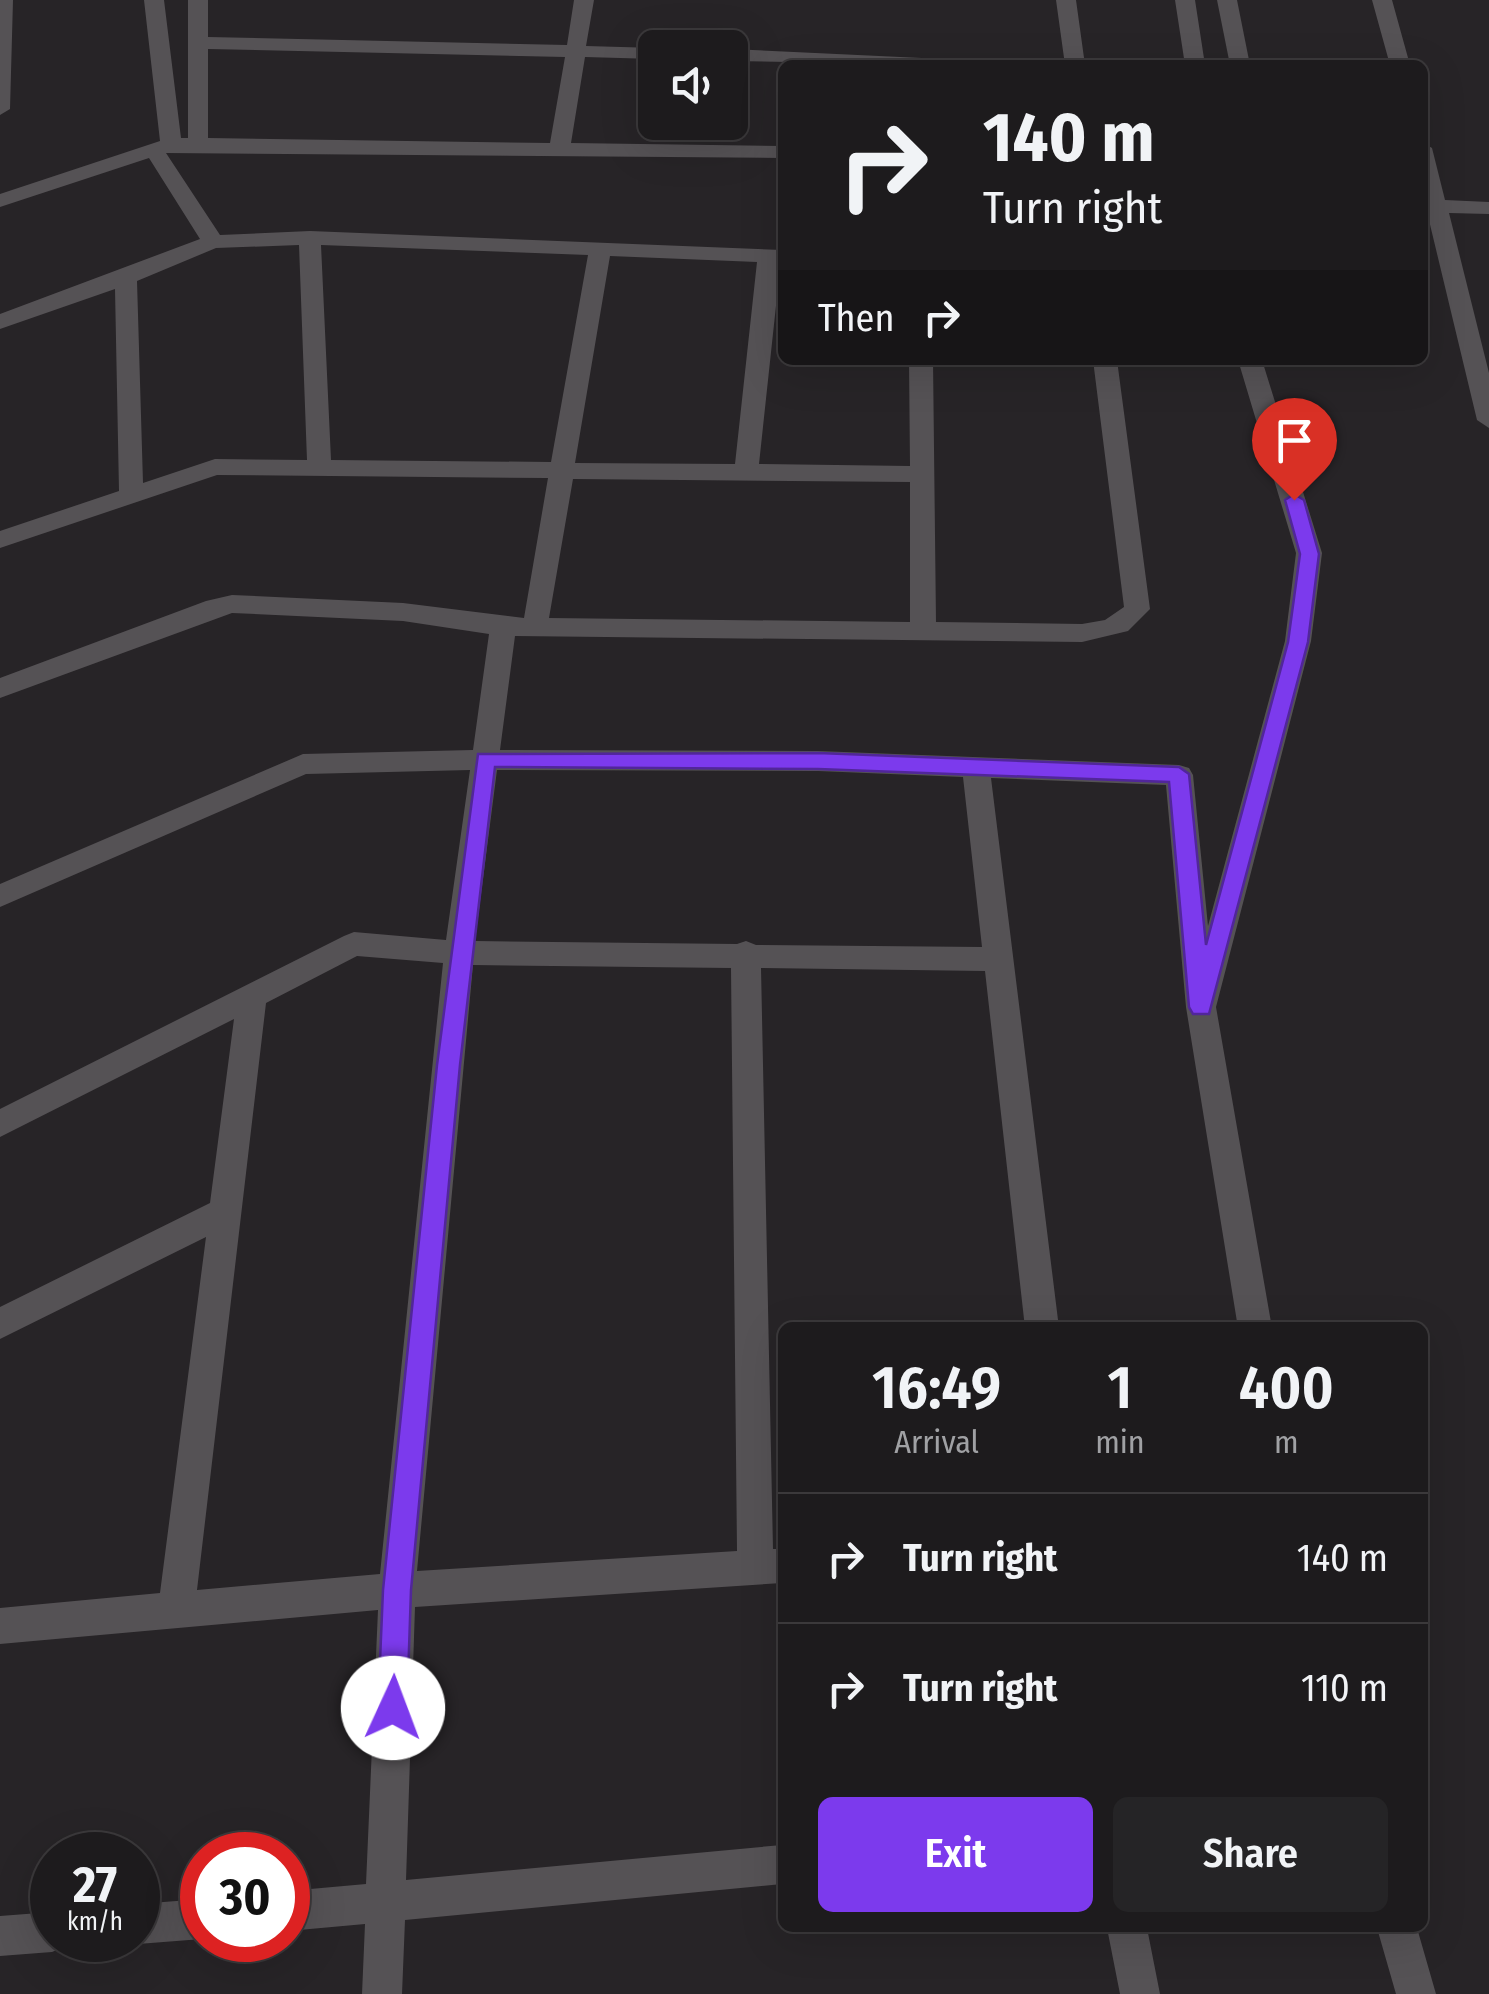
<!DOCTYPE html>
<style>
body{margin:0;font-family:"Fira Sans Condensed",sans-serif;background:#252426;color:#f1f3f6;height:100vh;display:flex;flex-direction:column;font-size:38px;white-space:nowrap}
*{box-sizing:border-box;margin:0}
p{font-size:32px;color:#a0a1a4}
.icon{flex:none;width:55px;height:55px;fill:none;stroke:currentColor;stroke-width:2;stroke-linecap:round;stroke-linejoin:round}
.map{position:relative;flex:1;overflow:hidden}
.sheet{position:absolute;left:778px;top:1322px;width:650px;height:610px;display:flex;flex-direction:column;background:#1d1b1d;border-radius:15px;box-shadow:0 10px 40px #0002,0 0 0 2px #3b393b}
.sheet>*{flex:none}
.guide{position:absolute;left:778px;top:60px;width:650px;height:305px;border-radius:15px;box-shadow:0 10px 40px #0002,0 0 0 2px #3b393b;background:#1d1b1d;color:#f1f3f6;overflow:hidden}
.controls{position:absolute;left:638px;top:30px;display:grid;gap:20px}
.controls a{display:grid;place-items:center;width:110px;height:110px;border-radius:15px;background:#1d1b1d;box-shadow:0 10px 40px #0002,0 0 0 2px #3b393b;font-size:50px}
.speed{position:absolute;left:30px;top:1832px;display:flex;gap:20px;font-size:50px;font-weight:700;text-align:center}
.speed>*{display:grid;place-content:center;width:130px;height:130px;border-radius:50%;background:#1d1b1d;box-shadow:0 10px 40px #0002,0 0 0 2px #3b393b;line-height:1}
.speed small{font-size:25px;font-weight:400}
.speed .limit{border:15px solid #d22;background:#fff;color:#111}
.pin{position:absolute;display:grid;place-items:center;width:85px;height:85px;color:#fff;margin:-102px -42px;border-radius:50% 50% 50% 0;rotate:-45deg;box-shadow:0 0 10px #0007}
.pin .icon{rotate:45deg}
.me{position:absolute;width:110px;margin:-55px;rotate:2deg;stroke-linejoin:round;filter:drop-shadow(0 0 8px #0008)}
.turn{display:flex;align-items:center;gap:35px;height:210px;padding:0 40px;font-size:45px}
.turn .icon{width:130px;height:130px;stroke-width:2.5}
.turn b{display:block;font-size:70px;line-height:85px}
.then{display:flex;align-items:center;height:95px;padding:0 40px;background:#0003;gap:20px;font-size:38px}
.eta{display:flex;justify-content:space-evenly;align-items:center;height:170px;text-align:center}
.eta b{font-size:60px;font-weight:600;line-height:70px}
.primary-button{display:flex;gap:20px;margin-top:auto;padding:20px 40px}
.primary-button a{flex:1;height:115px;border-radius:15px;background:#7c3aed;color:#fff;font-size:40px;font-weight:600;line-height:115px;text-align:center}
.primary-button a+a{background:#252426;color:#f1f3f6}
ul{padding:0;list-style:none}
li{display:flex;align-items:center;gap:30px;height:130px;padding:0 40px;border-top:2px solid #3b393b}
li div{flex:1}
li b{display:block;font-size:38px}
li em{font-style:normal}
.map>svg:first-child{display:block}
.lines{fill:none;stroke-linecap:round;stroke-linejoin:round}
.minor{fill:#555255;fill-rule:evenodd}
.route{fill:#7c3aed;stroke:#51269a;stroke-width:2.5}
</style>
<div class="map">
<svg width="1489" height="1994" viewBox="0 0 1489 1994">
<rect width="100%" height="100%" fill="#272427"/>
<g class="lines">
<path class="minor" d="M 0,0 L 13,0 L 10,109 L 0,115 Z
M 144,0 L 164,0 L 181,138 L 188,138 L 188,0 L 208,0 L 208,37 L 567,45 L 574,0 L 594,0 L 586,46 L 657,48 L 655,59 L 585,57 L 571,143 L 782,146 L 782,158 L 166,153 L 220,235 L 310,231 L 782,250 L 759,464 L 910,466 L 909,360 L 933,360 L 936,622 L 1082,624 L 1105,620 L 1124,607 L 1093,360 L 1117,360 L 1150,609 L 1128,631 L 1082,642 L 515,636 L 500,750 L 818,751 L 1179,765 L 1189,768 L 1193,775 L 1208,926 L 1285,641 L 1296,553 L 1238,360 L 1262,360 L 1322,553 L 1311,641 L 1216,1007 L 1272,1328 L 1238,1328 L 1186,1007 L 1166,785 L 991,778 L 1059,1328 L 1025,1328 L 985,971 L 761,968 L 773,1549 L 782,1549 L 782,1583 L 415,1607 L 406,1880 L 782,1845 L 782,1884 L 405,1920 L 402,1994 L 362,1994 L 365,1924 L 288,1931 L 288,1891 L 366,1884 L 378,1610 L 0,1644 L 0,1608 L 160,1593 L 206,1237 L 0,1339 L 0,1307 L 210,1203 L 234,1019 L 0,1137 L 0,1109 L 344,936 L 354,932 L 446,940 L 470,770 L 306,774 L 0,907 L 0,884 L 303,754 L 473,750 L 489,634 L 403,621 L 232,613 L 0,698 L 0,678 L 206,601 L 232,595 L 403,603 L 524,618 L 548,478 L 217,475 L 0,548 L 0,531 L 119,491 L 115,289 L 0,329 L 0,314 L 200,239 L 149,158 L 0,207 L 0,194 L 160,141 ZM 208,49 L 565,57 L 550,143 L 208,138 ZM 299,245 L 307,460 L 215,459 L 143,483 L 137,281 L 216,248 ZM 321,245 L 588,255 L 551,462 L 331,460 ZM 610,256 L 757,262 L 735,464 L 575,463 ZM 573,479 L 910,482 L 910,622 L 549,618 ZM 497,770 L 818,771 L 963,777 L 982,947 L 756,945 L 746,941 L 737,944 L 475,941 ZM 357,956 L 443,963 L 380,1574 L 197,1590 L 266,1003 ZM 473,965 L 731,968 L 737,1551 L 417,1571 Z
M 1056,0 L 1076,0 L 1085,65 L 1065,65 Z
M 1175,0 L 1195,0 L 1205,65 L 1185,65 Z
M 1217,0 L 1237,0 L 1250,65 L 1230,65 Z
M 1372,0 L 1392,0 L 1410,65 L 1390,65 Z
M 730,49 L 943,59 L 953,65 L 730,61 Z
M 1422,142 L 1432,148 L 1445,200 L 1489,202 L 1489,214 L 1449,213 L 1489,373 L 1489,428 L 1477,420 L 1427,212 L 1422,211 Z
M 202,1899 L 202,1939 L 138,1944 L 128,1940 L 138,1940 L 138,1904 Z
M 52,1912 L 52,1940 L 69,1940 L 66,1946 L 52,1952 L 0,1956 L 0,1916 Z
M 1107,1928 L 1147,1928 L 1160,1994 L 1120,1994 Z
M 1377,1928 L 1417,1928 L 1436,1994 L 1396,1994 Z"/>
</g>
<path class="route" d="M 1294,494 L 1304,500 L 1319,554 L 1308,642 L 1209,1014 L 1193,1014 L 1189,1007 L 1169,782 L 818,769 L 495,767 L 460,1065 L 411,1590 L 407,1708 L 403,1718 L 393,1722 L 383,1718 L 378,1708 L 383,1590 L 437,1065 L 478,754 L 818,753 L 1179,767 L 1189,774 L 1206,945 L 1288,642 L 1300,554 L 1285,500 Z"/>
</svg>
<div class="controls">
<a><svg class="icon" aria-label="sound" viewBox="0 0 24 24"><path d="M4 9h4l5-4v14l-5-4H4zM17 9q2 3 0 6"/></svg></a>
</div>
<div class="speed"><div>27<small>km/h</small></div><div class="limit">30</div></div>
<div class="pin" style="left:1294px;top:500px;background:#d93025"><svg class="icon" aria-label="arrive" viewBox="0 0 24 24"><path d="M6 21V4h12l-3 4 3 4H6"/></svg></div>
<svg class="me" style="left:393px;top:1708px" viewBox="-20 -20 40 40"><circle r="19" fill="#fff"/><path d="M0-13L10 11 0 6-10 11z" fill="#7c3aed"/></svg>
<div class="guide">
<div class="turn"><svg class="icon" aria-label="right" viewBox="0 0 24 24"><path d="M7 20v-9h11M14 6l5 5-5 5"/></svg><div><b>140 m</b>Turn right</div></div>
<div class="then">Then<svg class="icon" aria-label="right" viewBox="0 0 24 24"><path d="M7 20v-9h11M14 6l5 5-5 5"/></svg></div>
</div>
<section class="sheet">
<div class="eta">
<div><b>16:49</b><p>Arrival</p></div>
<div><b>1</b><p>min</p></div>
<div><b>400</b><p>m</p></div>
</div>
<ul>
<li><svg class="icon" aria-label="right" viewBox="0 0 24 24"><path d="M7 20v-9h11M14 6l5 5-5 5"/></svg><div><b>Turn right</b></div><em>140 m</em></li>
<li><svg class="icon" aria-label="right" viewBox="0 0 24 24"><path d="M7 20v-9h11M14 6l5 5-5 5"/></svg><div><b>Turn right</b></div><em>110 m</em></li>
</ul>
<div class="primary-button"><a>Exit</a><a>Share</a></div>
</section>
</div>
